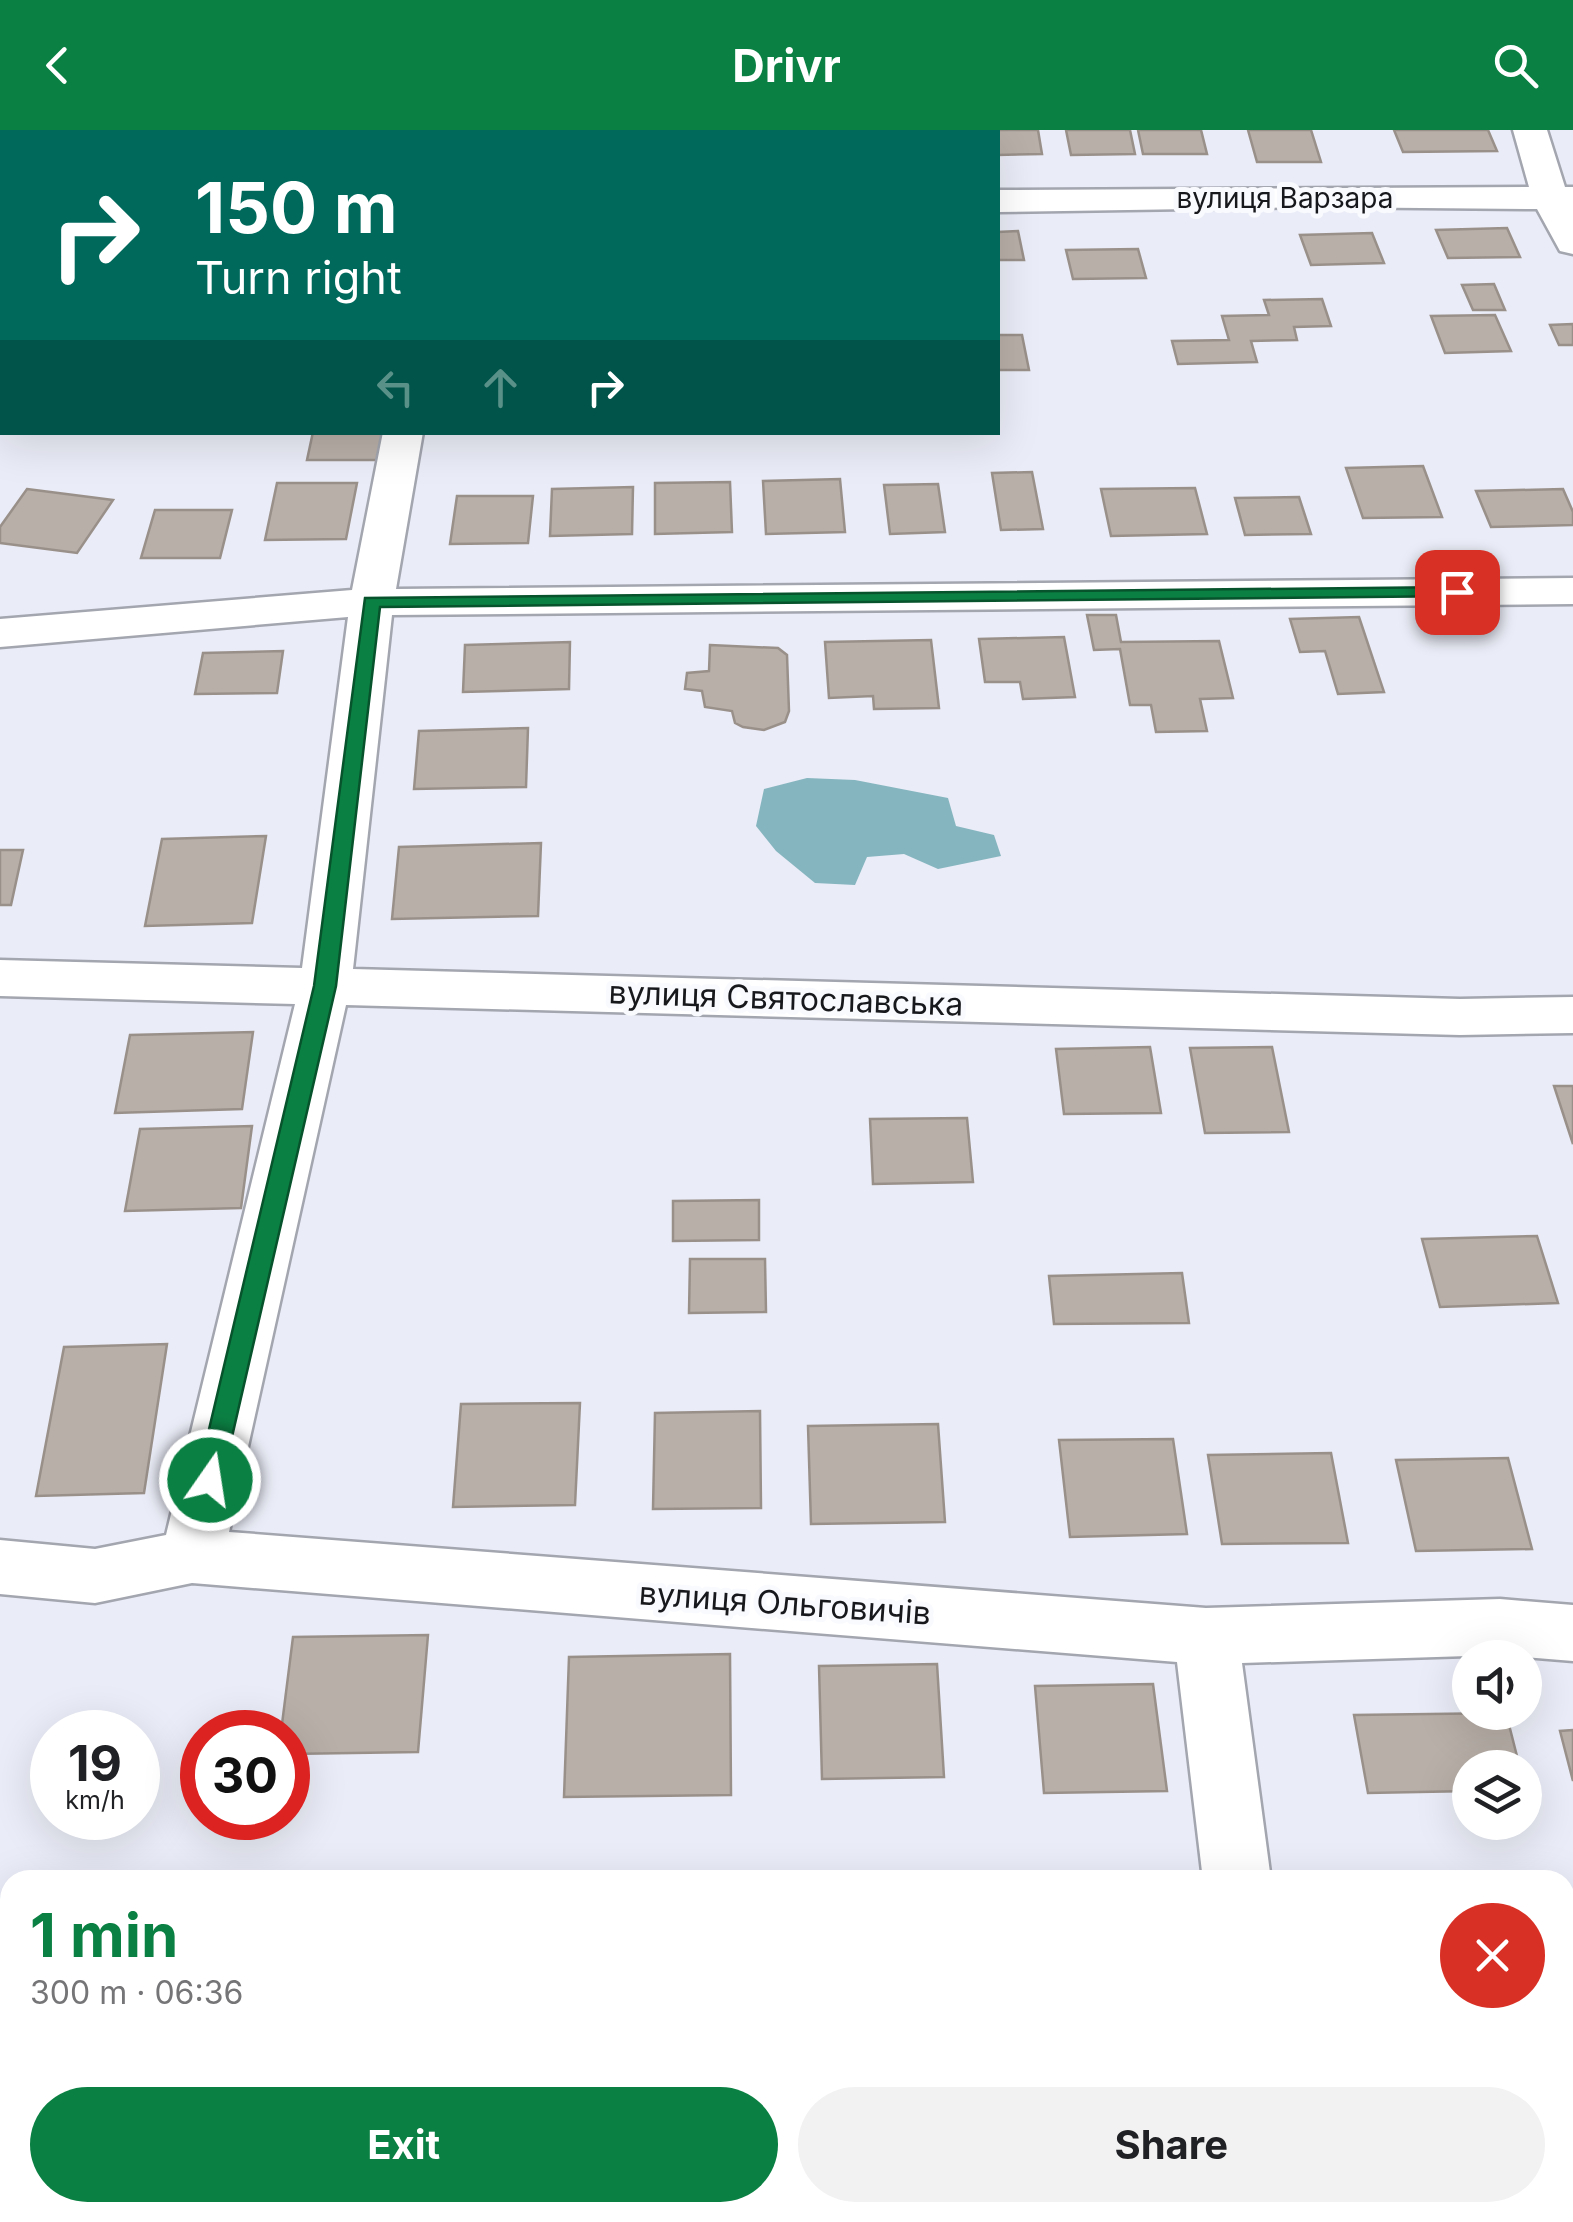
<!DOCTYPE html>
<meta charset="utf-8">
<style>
body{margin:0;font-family:Inter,sans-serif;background:#f2f2f2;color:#202124;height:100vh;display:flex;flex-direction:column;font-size:38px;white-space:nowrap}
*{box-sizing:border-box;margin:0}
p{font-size:32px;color:#757577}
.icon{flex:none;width:55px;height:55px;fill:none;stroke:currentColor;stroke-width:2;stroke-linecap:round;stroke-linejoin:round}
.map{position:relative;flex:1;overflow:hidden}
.panel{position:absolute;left:0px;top:1740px;width:1575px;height:352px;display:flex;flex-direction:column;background:#fff;border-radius:30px 30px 0 0;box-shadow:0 10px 40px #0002}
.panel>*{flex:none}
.top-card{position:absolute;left:0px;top:0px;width:1000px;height:305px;box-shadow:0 10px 40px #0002;background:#00695c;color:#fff;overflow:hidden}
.tools{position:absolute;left:1452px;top:1510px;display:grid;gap:20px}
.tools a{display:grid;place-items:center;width:90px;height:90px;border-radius:50%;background:#fff;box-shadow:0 10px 40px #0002;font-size:50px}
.speed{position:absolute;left:30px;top:1580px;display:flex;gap:20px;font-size:50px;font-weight:700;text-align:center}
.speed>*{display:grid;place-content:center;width:130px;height:130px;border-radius:50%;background:#fff;box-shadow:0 10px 40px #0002;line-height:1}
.speed small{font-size:25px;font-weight:400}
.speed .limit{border:15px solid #d22;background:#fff;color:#111}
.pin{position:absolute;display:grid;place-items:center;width:85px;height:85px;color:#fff;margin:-42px;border-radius:20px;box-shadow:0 5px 15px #0006}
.me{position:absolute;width:110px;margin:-55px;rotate:13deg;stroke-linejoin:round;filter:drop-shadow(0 0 8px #0008)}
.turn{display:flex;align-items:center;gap:35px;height:210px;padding:0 30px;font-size:45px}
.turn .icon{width:130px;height:130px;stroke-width:2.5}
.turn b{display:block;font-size:70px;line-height:85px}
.lanes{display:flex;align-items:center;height:95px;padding:0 30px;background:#0003;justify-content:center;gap:50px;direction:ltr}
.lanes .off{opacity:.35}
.round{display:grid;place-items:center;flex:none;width:105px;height:105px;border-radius:52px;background:#f2f2f2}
.overview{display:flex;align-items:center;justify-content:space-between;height:170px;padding:0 30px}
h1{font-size:60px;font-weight:700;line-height:75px;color:#0b8043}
.cta{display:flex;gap:20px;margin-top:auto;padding:20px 30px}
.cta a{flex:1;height:115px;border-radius:60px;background:#0b8043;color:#fff;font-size:40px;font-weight:700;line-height:115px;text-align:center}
.cta a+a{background:#f2f2f2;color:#202124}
header{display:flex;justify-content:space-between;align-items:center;height:130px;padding:0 30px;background:#0b8043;color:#fff;font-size:45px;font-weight:700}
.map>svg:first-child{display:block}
.water{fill:#85b5bf}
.building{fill:#b8afa8;stroke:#99908a;stroke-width:2.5}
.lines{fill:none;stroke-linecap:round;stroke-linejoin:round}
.minor-casing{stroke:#a3a5af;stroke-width:5}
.minor{fill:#fff;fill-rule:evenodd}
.route{fill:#0b8043;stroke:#07532c;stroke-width:2.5}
.labels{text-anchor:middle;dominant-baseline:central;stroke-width:10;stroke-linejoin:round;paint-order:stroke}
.far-street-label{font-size:28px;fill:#17181c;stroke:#f9fafe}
.street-label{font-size:32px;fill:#17181c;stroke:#f9fafe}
</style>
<header><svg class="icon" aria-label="back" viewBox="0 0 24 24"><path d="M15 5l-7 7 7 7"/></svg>Drivr<svg class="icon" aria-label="search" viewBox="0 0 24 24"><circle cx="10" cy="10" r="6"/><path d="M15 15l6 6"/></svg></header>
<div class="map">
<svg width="1573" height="2092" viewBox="0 0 1573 2092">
<rect width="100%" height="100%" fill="#eaecf7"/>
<path class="water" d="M 807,648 L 855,650 L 948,668 L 956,696 L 994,705 L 1001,726 L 938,739 L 904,724 L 867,727 L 855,755 L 815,753 L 776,721 L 756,696 L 764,659 Z"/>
<path class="building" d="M 975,0 L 1038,0 L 1042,24 L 998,25 L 998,2 Z
M 1066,0 L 1130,0 L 1135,24 L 1071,25 Z
M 1138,0 L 1201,0 L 1207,24 L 1143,24 Z
M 1248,0 L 1311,0 L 1321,32 L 1257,32 Z
M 1394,0 L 1488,0 L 1497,21 L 1403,22 Z
M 1507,98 L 1520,127 L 1448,128 L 1436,100 Z
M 1018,101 L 1024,130 L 998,130 L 998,102 Z
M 1372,103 L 1384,133 L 1311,135 L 1300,105 Z
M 1138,119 L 1146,148 L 1073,149 L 1066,120 Z
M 1494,154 L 1505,180 L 1473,180 L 1462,155 Z
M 1322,169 L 1331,196 L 1294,197 L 1297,210 L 1251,211 L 1257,232 L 1178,234 L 1172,211 L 1229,210 L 1222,186 L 1269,185 L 1264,170 Z
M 1495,185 L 1511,221 L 1445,223 L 1431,186 Z
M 1573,194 L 1573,215 L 1559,215 L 1550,195 Z
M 998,205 L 1022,205 L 1029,240 L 998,240 Z
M 313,302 L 387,302 L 382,330 L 307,330 Z
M 1423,336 L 1442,387 L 1363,388 L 1346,338 Z
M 1032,342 L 1043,399 L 1001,400 L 992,343 Z
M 840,349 L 845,402 L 766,404 L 763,351 Z
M 730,352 L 732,402 L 655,404 L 655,353 Z
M 277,353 L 357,353 L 346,409 L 265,410 Z
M 938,354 L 945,402 L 890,404 L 884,355 Z
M 633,357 L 632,404 L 550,406 L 552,359 Z
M 1195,358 L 1207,404 L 1111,406 L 1101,359 Z
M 27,359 L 113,370 L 77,423 L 0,413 L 0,397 Z
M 1563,359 L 1573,382 L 1573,395 L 1491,397 L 1476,361 Z
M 457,366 L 533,366 L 528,413 L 450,414 Z
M 1299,367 L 1311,404 L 1245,405 L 1235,368 Z
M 155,380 L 232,380 L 220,428 L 141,428 Z
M 1087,485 L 1116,485 L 1121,512 L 1219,511 L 1233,568 L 1200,569 L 1207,601 L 1156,602 L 1151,575 L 1130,575 L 1120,519 L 1094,520 Z
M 1359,487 L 1384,562 L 1338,564 L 1325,521 L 1300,522 L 1290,489 Z
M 1064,507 L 1075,567 L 1023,569 L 1020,552 L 985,552 L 979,509 Z
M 931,510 L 939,578 L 874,579 L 873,566 L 829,568 L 825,512 Z
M 570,512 L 569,559 L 463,562 L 465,515 Z
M 710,515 L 778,518 L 787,525 L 789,581 L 785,592 L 764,600 L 743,597 L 735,593 L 732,581 L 705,577 L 702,561 L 685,559 L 687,543 L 709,541 Z
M 283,521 L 277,563 L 195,564 L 203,523 Z
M 528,598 L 526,657 L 414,659 L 419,601 Z
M 266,706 L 252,793 L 145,796 L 162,709 Z
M 541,713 L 538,786 L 392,789 L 399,717 Z
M 0,720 L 23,720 L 11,775 L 0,775 Z
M 253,902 L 242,979 L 115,983 L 130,905 Z
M 1150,917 L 1161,983 L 1064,984 L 1056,919 Z
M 1272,917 L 1289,1002 L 1205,1003 L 1190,918 Z
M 1554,956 L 1573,956 L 1573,1014 Z
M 967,988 L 973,1052 L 873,1054 L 870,989 Z
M 252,996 L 241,1078 L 125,1081 L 140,999 Z
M 759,1070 L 759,1110 L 673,1111 L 673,1071 Z
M 1537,1106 L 1558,1173 L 1440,1177 L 1422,1109 Z
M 690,1129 L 765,1129 L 766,1182 L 689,1183 Z
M 1182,1143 L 1189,1193 L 1054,1194 L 1049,1146 Z
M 167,1214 L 144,1363 L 36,1366 L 64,1217 Z
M 580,1273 L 575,1375 L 453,1377 L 461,1274 Z
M 760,1281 L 761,1378 L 653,1379 L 655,1283 Z
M 938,1294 L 945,1392 L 811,1394 L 808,1296 Z
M 1173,1309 L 1187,1404 L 1070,1407 L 1059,1310 Z
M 1331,1323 L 1348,1413 L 1222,1414 L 1208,1325 Z
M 1508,1328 L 1532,1419 L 1416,1421 L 1396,1330 Z
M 428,1505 L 418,1622 L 288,1624 L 288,1602 L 281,1602 L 293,1507 Z
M 730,1524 L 731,1665 L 564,1667 L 569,1527 Z
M 937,1534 L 944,1647 L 822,1649 L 819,1536 Z
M 1153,1554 L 1167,1661 L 1044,1663 L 1035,1556 Z
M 1506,1583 L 1520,1638 L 1470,1638 L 1470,1661 L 1368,1663 L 1354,1585 Z
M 1573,1600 L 1573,1651 L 1560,1601 Z
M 719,2082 L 757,2082 L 752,2092 L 735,2092 Z
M 982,2082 L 1141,2082 L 1136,2092 L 977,2092 Z"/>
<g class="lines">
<g class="minor-casing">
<path id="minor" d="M 1513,0 L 1547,0 L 1565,57 L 1573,57 L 1573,124 L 1560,121 L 1537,79 L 1317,77 L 998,82 L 998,60 L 1529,57 Z
M 0,101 L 2,101 L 2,123 L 0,123 Z
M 383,302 L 423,302 L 396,459 L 1573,448 L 1573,474 L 392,485 L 353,839 L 1460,869 L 1573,867 L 1573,903 L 1460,905 L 346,875 L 229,1402 L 1206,1478 L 1500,1469 L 1573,1475 L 1573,1531 L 1500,1525 L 1242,1533 L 1271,1750 L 1203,1750 L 1177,1532 L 192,1453 L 95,1473 L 0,1464 L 0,1410 L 95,1419 L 166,1405 L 295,874 L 0,866 L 0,830 L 302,838 L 348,487 L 0,517 L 0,489 L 352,460 Z
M 1252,2082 L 1346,2082 L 1350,2092 L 1256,2092 Z"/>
</g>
<use href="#minor" class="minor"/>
</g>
<path class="route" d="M 1457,457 L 1466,462 L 1463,466 L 380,477 L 336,856 L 222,1350 L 218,1358 L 210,1361 L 201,1358 L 197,1350 L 314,856 L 365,468 Z"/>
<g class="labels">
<g class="far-street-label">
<text x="1285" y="68">вулиця Варзара</text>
</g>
<g class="street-label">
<text transform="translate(786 868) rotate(2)">вулиця Святославська</text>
<text transform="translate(785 1473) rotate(4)">вулиця Ольговичів</text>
</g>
</g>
</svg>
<div class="tools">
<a><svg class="icon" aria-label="sound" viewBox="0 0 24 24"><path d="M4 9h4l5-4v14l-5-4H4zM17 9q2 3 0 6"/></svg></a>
<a><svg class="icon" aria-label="layers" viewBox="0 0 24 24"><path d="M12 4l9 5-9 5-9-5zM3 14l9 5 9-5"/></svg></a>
</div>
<div class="speed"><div>19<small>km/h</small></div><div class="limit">30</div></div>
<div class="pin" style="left:1457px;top:462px;background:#d93025"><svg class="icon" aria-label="arrive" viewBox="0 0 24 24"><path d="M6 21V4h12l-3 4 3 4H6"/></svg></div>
<svg class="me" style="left:210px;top:1350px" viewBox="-20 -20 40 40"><circle r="17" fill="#0b8043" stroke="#fff" stroke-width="3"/><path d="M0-11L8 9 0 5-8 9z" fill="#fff"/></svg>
<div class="top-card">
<div class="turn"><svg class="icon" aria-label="right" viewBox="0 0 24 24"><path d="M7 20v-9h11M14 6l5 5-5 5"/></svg><div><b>150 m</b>Turn right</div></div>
<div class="lanes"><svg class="icon off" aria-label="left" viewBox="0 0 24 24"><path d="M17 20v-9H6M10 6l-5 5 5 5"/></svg><svg class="icon off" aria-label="ahead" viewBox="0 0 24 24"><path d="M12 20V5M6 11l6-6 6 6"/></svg><svg class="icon" aria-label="right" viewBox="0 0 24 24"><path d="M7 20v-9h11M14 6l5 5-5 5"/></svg></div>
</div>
<section class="panel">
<div class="overview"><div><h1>1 min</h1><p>300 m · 06:36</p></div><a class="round" style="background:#d93025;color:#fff"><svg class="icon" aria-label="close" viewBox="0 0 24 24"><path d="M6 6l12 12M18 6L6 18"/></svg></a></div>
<div class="cta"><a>Exit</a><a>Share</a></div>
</section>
</div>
